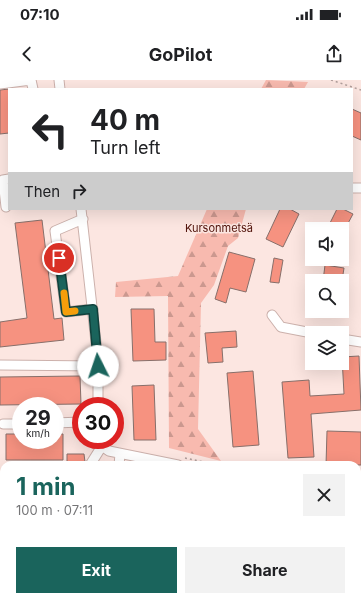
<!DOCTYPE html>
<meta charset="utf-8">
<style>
body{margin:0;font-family:Inter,sans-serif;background:#f2f2f2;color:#202124;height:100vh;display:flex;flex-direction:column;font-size:15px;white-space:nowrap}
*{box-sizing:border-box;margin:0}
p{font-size:13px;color:#757577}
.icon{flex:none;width:22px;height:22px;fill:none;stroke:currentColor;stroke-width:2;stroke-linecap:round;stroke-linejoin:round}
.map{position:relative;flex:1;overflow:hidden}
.side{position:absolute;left:0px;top:381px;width:361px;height:140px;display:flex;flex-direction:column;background:#fff;border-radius:12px 12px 0 0;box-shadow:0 4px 16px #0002}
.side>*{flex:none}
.hud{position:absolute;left:8px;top:8px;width:345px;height:122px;border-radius:0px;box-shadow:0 4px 16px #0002;background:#fff;color:#202124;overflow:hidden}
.controls{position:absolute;left:305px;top:142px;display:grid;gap:8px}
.controls a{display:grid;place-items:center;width:44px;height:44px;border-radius:0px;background:#fff;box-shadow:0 4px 16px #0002;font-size:20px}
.speed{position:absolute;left:12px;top:317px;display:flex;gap:8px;font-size:20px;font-weight:700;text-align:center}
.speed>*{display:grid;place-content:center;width:52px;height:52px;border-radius:50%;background:#fff;box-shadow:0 4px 16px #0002;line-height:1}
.speed small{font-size:10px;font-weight:400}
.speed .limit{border:6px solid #d22;background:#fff;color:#111}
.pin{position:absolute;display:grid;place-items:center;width:34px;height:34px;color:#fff;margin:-17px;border:2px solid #fff;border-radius:50%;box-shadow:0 1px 4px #0007}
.me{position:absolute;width:44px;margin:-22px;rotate:356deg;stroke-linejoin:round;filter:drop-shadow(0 0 3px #0008)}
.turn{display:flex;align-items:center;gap:14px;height:84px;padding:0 16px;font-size:18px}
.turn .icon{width:52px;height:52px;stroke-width:2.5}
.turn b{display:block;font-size:28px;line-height:34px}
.then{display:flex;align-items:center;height:38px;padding:0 16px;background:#0003;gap:8px;font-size:15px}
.round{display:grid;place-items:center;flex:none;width:42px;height:42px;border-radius:0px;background:#f2f2f2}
.headline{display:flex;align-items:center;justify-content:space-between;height:68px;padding:0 16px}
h1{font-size:24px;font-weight:700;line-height:30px;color:#1a645c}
.primary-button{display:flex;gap:8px;margin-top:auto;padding:8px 16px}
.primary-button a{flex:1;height:46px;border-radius:0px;background:#1a645c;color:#fff;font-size:16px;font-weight:700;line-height:46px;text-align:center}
.primary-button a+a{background:#f2f2f2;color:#202124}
.status{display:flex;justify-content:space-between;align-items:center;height:28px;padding:0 20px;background:#fff;direction:ltr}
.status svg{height:11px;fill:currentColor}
header{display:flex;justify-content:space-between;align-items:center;height:52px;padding:0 16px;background:#fff;font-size:18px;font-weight:700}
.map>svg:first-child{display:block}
.forest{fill:url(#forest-firs)}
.building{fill:#f69280;stroke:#876f6a}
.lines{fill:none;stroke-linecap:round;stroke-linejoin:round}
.minor-casing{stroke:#ccb1ac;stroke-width:11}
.path{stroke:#b09e9b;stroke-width:1.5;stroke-dasharray:2 3;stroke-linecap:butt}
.minor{stroke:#fff;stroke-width:9}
.route-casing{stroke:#11413c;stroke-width:10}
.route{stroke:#1a645c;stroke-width:7}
.slow{stroke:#f59e0b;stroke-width:7}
.labels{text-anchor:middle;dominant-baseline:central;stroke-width:3;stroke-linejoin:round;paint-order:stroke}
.park-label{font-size:11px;fill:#51130b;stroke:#fce6e1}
</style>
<div class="status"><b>07:10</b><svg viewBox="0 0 49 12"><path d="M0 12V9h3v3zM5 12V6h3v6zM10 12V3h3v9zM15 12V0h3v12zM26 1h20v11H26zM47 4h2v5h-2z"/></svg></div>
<header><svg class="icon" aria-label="back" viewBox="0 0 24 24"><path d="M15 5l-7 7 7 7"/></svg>GoPilot<svg class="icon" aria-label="share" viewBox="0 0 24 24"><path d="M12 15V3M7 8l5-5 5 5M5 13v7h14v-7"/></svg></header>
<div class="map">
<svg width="361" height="521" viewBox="0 0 361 521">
<defs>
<pattern id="forest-firs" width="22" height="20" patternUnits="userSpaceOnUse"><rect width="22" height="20" fill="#f8baaf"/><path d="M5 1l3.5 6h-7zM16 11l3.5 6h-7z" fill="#cb988f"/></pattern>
</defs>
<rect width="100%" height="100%" fill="#fce6e1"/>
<path class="forest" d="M 266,0 L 308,2 L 304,9 L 261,9 Z
M 207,129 L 246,129 L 238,158 L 228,166 L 214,205 L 201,223 L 198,349 L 221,381 L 169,368 L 168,216 L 115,217 L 116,202 L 178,196 Z
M 0,478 L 4,479 L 4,517 L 68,517 L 69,521 L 0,521 Z"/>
<path class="building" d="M 9,9 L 9,53 L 0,54 L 0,10 Z
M 352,29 L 361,33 L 361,60 L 352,56 Z
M 280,129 L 290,129 L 299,134 L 283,167 L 266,159 Z
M 337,129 L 343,129 L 353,134 L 345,149 L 327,149 Z
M 42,140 L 54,239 L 62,238 L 64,260 L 0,267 L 0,242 L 27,238 L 15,143 Z
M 229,172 L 255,179 L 246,212 L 230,208 L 226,223 L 215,219 Z
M 274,178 L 283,180 L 279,203 L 270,202 Z
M 325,185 L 344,188 L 342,201 L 323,201 Z
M 131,229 L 154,229 L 155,262 L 166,262 L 166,280 L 133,281 Z
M 236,251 L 237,267 L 222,268 L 223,282 L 208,283 L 205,253 Z
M 359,276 L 361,330 L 311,334 L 314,377 L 288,378 L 282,302 L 309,300 L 310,316 L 344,314 L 342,277 Z
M 253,291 L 259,365 L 233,367 L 227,293 Z
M 80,296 L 81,324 L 0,325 L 0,297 Z
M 154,305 L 156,360 L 134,360 L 132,306 Z
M 327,351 L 361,352 L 361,385 L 326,385 Z
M 6,354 L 21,354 L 21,360 L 55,360 L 55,354 L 63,354 L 63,380 L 6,380 Z
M 67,374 L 84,374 L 85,382 L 67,382 Z"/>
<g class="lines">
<g class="minor-casing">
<path id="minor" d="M 59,0 L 60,9
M 0,4 L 31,0 L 33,9
M 352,108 L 361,108
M 6,127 L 3,100 L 9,99
M 81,129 L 98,280 L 98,326
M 83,139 L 55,151 L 66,232 L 93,229
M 272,235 L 281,247 L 312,253
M 342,259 L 361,262
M 0,285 L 98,286
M 55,343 L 81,342
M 3,344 L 21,344
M 99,360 L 102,366 L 109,371 L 178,385
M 90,385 L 102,366
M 119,385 L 120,374
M 357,418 L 361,419
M 183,517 L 183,521"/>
</g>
<path class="path" d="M 331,0 L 361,10
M 185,378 L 218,385
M 0,467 L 4,467
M 73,517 L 73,521"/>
<use href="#minor" class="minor"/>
</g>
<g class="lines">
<g class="route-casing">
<path id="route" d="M 59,178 L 66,232 L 93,229 L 98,286"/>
</g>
<use href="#route" class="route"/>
<path class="slow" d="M 64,213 L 66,232 L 75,231"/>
</g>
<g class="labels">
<g class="park-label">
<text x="219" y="148">Kursonmetsä</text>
</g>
</g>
</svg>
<div class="controls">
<a><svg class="icon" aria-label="sound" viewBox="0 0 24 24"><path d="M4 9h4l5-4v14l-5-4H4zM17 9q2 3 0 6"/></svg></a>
<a><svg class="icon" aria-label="search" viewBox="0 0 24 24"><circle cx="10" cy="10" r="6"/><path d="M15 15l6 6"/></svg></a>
<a><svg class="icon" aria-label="layers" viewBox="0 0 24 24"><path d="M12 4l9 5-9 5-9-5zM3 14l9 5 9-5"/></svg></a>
</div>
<div class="speed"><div>29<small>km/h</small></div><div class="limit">30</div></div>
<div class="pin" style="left:59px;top:178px;background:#d93025"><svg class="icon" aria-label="arrive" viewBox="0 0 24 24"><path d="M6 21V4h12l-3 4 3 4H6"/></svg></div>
<svg class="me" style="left:98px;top:286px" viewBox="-20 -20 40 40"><circle r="19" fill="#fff"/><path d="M0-13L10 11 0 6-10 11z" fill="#1a645c"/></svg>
<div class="hud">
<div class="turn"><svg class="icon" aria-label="left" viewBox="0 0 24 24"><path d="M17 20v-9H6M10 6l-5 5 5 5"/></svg><div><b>40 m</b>Turn left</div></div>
<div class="then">Then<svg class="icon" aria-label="right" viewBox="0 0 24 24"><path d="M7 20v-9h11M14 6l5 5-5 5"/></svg></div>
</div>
<section class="side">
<div class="headline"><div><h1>1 min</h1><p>100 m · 07:11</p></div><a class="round"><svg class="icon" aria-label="close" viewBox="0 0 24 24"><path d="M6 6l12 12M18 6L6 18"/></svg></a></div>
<div class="primary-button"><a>Exit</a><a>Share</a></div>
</section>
</div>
